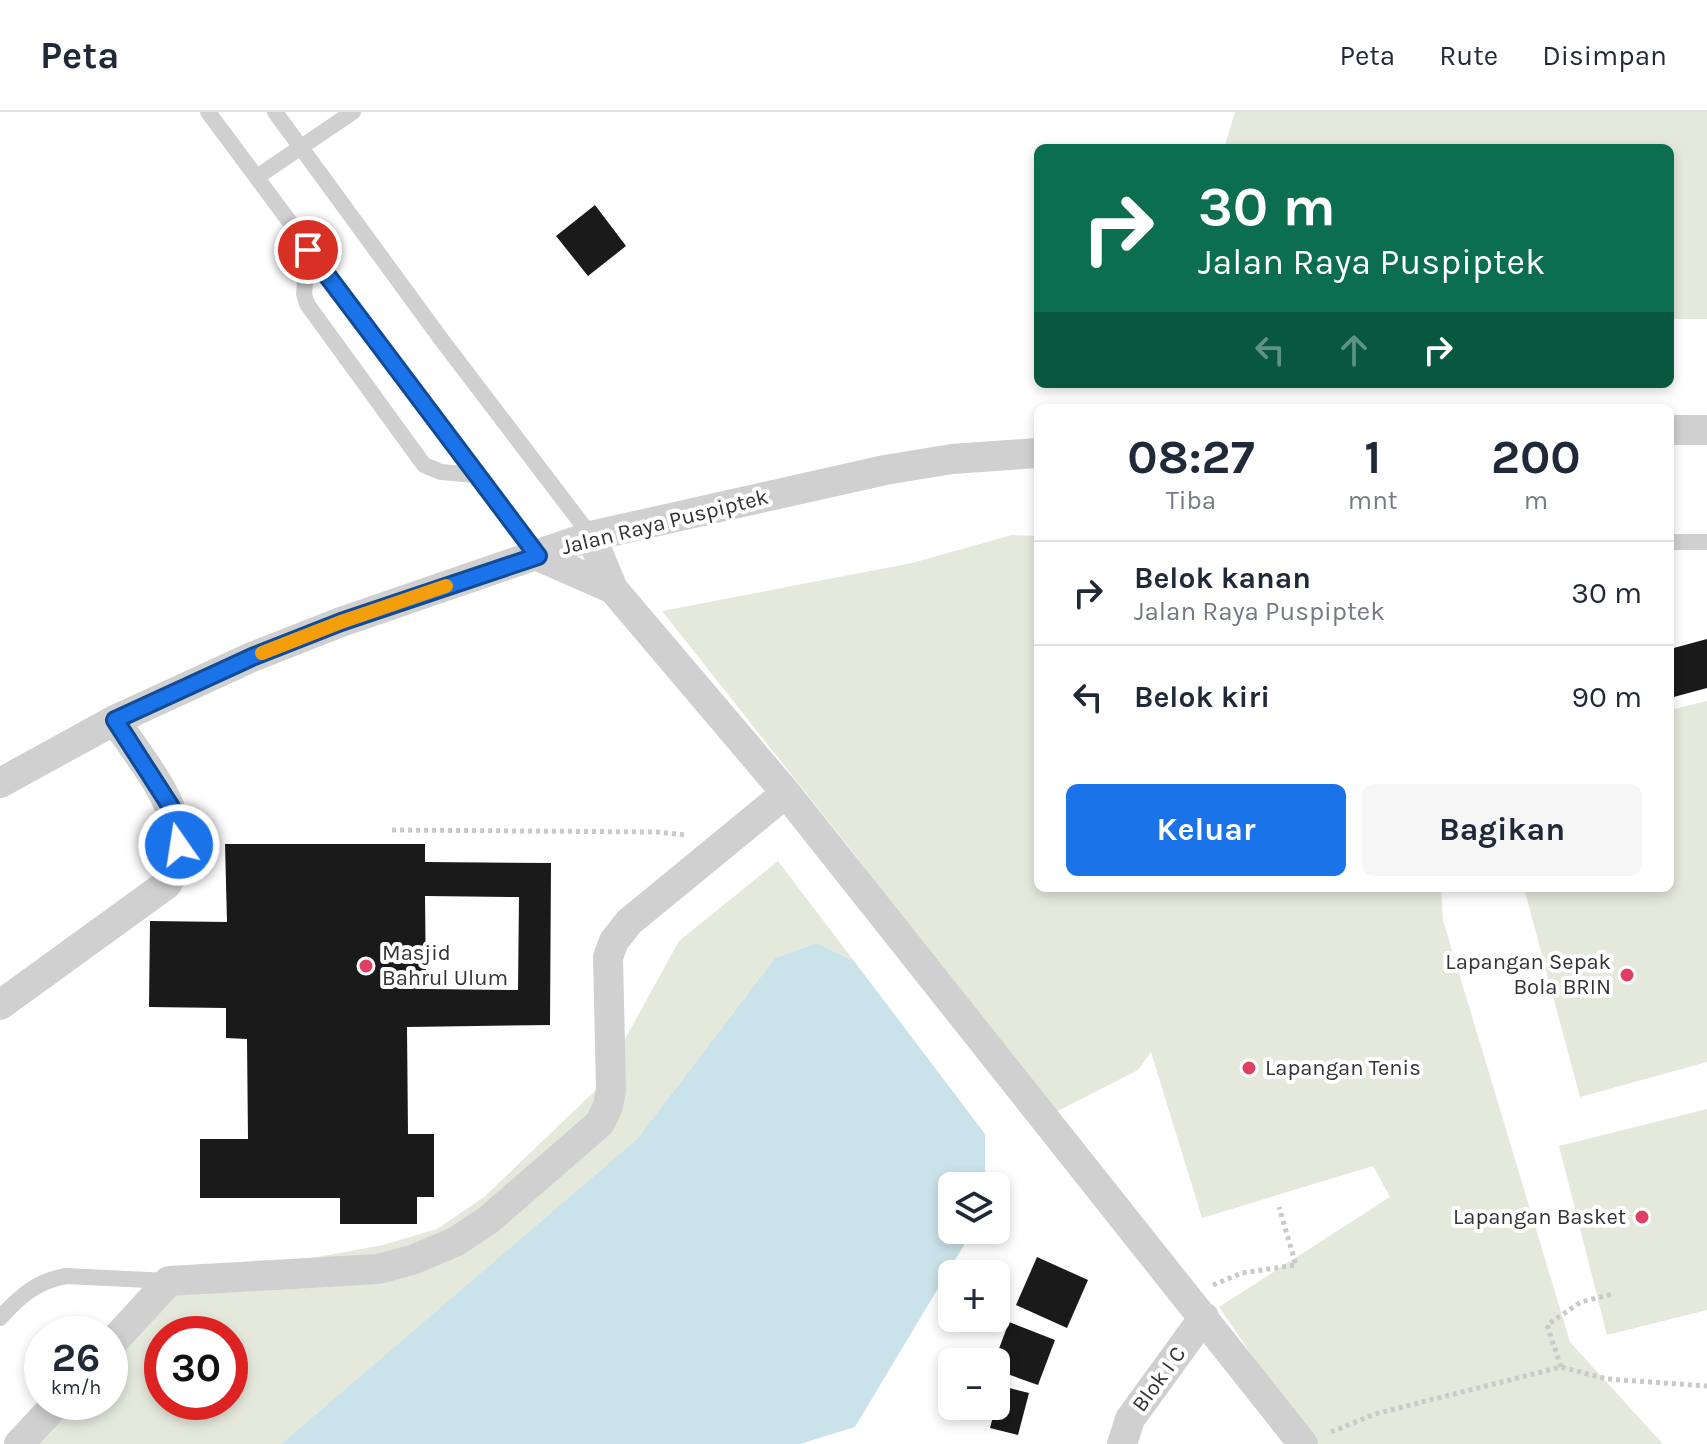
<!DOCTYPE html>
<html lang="id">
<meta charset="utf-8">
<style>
body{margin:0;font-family:Karla,sans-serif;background:#f6f6f7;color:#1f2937;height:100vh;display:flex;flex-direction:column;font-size:30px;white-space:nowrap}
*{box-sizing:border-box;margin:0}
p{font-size:26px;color:#747a83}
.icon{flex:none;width:44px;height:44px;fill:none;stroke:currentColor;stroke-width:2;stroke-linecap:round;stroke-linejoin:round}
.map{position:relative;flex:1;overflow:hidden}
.drawer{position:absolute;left:1034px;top:292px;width:640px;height:488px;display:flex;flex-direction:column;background:#fff;border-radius:12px;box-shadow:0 4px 12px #0003}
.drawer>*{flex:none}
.banner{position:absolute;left:1034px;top:32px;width:640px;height:244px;border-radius:12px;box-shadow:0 4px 12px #0003;background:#0b6e4f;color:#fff;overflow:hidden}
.fabs{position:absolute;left:938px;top:1060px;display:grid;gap:16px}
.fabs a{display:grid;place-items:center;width:72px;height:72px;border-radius:12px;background:#fff;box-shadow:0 4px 12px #0003;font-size:40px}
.speed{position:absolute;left:24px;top:1204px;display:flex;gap:16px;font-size:40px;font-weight:700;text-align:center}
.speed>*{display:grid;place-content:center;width:104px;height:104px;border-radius:50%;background:#fff;box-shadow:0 4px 12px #0003;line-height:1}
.speed small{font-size:20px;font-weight:400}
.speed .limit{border:12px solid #d22;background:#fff;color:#111}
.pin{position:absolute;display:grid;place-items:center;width:68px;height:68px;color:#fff;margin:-34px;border:4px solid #fff;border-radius:50%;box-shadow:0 2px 8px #0007}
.me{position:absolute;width:88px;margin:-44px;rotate:347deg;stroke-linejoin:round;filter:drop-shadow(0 0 6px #0008)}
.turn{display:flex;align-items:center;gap:28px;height:168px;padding:0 32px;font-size:36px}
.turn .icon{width:104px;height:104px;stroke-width:2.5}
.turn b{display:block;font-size:56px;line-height:68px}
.lanes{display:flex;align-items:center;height:76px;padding:0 32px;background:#0003;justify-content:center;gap:40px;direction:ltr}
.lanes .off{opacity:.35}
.eta{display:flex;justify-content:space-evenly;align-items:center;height:136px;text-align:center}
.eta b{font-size:48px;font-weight:700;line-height:56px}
.cta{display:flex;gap:16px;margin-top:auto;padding:16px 32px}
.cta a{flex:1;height:92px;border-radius:12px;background:#1a73e8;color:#fff;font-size:32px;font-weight:700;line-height:92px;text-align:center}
.cta a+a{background:#f6f6f7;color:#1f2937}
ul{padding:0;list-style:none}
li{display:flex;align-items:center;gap:24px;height:104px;padding:0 32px;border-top:2px solid #e0e1e3}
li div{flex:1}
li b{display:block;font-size:30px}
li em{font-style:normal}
header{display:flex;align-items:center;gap:48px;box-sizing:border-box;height:112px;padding:0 40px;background:#fff;border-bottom:2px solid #e0e1e3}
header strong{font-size:38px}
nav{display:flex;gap:44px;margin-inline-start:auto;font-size:28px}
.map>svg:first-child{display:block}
.green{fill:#e5e9dc;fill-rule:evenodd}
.water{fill:#cae2e9}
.building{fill:#1a1a1a;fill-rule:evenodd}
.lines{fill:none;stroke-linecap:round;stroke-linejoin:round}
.path{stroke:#cacaca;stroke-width:5;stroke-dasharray:4 4;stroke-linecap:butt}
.lane{stroke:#d0d0d0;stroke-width:16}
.street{stroke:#d0d0d0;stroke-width:30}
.route-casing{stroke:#114b97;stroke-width:20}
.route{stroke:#1a73e8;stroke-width:14}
.slow{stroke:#f59e0b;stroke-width:14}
.poi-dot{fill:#e03f63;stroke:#fff;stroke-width:3}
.labels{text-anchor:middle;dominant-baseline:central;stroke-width:8;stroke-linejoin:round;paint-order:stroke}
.street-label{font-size:22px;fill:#333;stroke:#fff}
.poi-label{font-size:22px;fill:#333;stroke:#fff;text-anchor:start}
</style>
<header>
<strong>Peta</strong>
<nav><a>Peta</a><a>Rute</a><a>Disimpan</a></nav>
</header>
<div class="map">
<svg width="1707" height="1332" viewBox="0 0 1707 1332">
<rect width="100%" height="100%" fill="#fff"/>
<path class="green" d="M 1235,0 L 1707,0 L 1707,207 L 1670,207 L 1670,36 L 1224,36 Z
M 1012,423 L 1038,424 L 1038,776 L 1441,776 L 1443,808 L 1570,1230 L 1663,1332 L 1312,1332 L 1219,1195 L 1390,1085 L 1373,1054 L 1202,1106 L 1151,940 L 1138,958 L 1046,1005 L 855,743 L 662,499 L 912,451 Z
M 1707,589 L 1707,950 L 1580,985 L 1524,776 L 1670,776 L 1670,598 Z
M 778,749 L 854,849 L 816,831 L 775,846 L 637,1027 L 281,1332 L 13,1332 L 52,1290 L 110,1290 L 110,1227 L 159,1174 L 383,1133 L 437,1117 L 484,1085 L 598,976 L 679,829 ZM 162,1222 L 230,1222 L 230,1290 L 162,1290 Z
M 1707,997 L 1707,1198 L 1607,1223 L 1559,1034 Z"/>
<path class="water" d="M 816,831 L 854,849 L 985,1022 L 985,1074 L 952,1074 L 952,1118 L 973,1118 L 855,1315 L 800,1332 L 281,1332 L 637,1027 L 775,846 Z"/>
<path class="building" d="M 595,93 L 626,134 L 588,164 L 556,124 Z
M 1707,527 L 1707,576 L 1670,586 L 1670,537 Z
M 225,732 L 425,732 L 425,750 L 551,751 L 550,913 L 407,915 L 408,1022 L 434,1022 L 434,1085 L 417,1085 L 417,1112 L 340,1112 L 340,1086 L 200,1086 L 200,1027 L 248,1027 L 247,927 L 226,926 L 226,896 L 149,895 L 150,809 L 227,810 ZM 425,784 L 519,785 L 518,878 L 426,877 Z
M 1037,1145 L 1088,1168 L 1067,1216 L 1016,1193 Z
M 1009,1210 L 1055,1228 L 1038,1273 L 996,1258 L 994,1250 Z
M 1001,1274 L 1029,1281 L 1018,1323 L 990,1316 Z"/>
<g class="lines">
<path class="path" d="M 392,718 L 656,720 L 687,723
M 1213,1173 L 1242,1161 L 1296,1153 L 1279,1095
M 1561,1255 L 1547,1213 L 1581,1190 L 1613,1182
M 1331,1320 L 1375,1302 L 1561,1255 L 1607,1267 L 1707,1274"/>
<path class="lane" d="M 208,0 L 538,444
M 275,0 L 441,227 L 591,424
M 257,65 L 353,0
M 308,138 L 304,182 L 307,192 L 424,353 L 441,360 L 476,363
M 1670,430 L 1707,430
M 0,1206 C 20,1184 37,1169 66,1164 L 169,1169"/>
<path class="street" d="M 1670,318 L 1707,318
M 591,424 L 613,477 L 786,681 L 1303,1332
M 538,444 L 613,477
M 0,671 L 115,608 L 252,545 L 341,510 L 591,424 L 885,358 L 952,347 L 1038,341
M 0,893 L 167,772 C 203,715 144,654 115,608
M 110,1233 L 169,1169 L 378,1157 L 412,1148 L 455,1130 L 487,1109 L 600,1011 L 608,994 L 611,978 L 608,845 L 614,829 L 629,810 L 786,681
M 19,1332 L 58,1290
M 1122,1332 L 1130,1307 L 1204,1205"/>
</g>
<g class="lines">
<g class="route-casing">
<path id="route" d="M 179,733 L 171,695 L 115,608 L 252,545 L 341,510 L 538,444 L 308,138"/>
</g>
<use href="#route" class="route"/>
<path class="slow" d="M 262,541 L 341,510 L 446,474"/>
</g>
<g class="poi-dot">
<circle cx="366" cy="854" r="8"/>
<circle cx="1627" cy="863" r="8"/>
<circle cx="1249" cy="956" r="8"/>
<circle cx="1642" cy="1105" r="8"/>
</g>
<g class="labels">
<g class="street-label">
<text transform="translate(665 410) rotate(-14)">Jalan Raya Puspiptek</text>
<text transform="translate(1159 1267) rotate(-54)">Blok I C</text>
</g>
<g class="poi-label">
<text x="382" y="841">Masjid<tspan x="382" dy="25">Bahrul Ulum</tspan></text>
<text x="1611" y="850" text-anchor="end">Lapangan Sepak<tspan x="1611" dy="25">Bola BRIN</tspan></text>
<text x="1265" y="956">Lapangan Tenis</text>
<text x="1626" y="1105" text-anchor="end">Lapangan Basket</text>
</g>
</g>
</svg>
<div class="fabs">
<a><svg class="icon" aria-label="layers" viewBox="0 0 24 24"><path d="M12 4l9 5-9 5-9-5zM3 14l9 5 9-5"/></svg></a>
<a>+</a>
<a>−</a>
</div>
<div class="speed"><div>26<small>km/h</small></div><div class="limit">30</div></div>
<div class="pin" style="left:308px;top:138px;background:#d93025"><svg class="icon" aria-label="arrive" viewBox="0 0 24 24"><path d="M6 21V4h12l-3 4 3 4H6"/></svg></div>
<svg class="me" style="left:179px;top:733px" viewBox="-20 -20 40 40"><circle r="17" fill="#1a73e8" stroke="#fff" stroke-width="3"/><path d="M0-11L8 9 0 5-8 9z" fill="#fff"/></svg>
<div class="banner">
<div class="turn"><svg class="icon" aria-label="right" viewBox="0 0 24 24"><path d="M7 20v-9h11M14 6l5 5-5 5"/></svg><div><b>30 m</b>Jalan Raya Puspiptek</div></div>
<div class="lanes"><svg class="icon off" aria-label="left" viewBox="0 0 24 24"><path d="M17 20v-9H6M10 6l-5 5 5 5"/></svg><svg class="icon off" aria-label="ahead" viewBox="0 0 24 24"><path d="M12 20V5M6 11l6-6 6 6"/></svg><svg class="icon" aria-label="right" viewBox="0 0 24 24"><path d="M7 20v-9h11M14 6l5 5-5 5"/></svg></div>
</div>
<section class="drawer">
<div class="eta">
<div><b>08:27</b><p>Tiba</p></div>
<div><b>1</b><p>mnt</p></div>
<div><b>200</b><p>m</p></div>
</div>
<ul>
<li><svg class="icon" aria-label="right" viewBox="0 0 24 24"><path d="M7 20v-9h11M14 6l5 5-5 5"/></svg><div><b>Belok kanan</b><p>Jalan Raya Puspiptek</p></div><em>30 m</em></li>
<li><svg class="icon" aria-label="left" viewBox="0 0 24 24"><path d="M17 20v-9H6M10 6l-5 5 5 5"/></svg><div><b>Belok kiri</b></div><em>90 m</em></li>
</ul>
<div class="cta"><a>Keluar</a><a>Bagikan</a></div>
</section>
</div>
